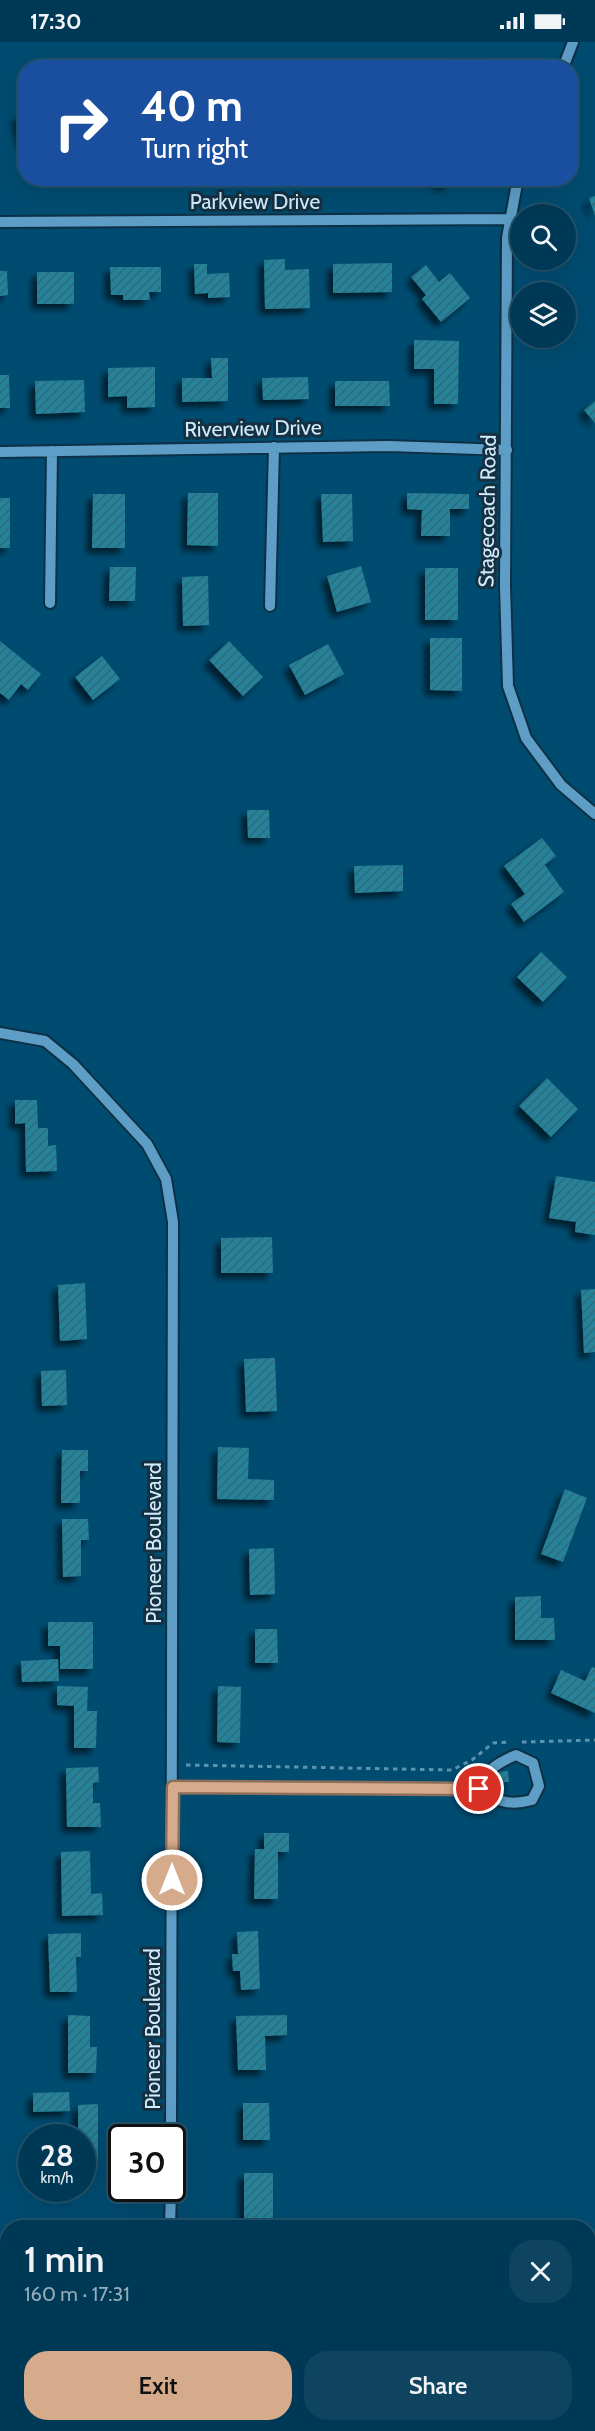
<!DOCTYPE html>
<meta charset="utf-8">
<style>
body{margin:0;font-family:Cabin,sans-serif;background:#0e445f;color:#f1f3f6;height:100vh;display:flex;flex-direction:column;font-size:22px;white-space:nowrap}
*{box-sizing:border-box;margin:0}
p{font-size:20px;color:#95acb9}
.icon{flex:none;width:33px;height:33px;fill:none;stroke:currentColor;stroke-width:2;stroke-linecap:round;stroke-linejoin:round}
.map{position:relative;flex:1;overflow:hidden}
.panel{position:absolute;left:0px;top:2178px;width:596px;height:212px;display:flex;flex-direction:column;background:#003955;border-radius:24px 24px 0 0;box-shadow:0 6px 24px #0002,0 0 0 2px #22536c}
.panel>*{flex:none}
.guide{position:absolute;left:18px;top:18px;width:560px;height:126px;border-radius:24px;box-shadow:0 6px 24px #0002,0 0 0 2px #22536c;background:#1a4fa0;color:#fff;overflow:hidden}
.fabs{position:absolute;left:510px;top:162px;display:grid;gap:12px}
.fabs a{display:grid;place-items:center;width:66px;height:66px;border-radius:50%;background:#003955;box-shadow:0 6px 24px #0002,0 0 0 2px #22536c;font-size:30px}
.speed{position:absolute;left:18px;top:2082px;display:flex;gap:12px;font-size:30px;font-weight:700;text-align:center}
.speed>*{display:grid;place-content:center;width:78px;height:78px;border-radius:50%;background:#003955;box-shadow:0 6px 24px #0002,0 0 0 2px #22536c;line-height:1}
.speed small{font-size:15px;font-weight:400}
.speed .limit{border:3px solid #111;border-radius:9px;background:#fff;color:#111}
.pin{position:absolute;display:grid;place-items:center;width:51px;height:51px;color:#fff;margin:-26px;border:3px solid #fff;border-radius:50%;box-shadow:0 2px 6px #0007}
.me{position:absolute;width:66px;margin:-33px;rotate:0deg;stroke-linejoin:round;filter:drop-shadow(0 0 4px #0008)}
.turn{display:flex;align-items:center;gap:21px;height:126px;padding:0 24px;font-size:27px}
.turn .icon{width:78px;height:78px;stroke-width:2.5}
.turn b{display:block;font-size:42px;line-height:51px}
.round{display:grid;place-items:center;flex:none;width:63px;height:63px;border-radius:24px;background:#0e445f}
.headline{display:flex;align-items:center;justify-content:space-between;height:102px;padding:0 24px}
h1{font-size:36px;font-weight:600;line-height:45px}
.primary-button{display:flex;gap:12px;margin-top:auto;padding:12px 24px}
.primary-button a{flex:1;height:69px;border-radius:24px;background:#d6ab8b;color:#111;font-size:24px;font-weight:600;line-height:69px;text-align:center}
.primary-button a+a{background:#0e445f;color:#f1f3f6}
.status{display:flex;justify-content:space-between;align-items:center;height:42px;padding:0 30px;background:#003955;direction:ltr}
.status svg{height:16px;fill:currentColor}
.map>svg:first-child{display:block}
.building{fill:url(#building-hatch);filter:url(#shadow)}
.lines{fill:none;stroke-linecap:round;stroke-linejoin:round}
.minor-casing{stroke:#0e3044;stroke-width:14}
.path{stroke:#5d93af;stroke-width:3;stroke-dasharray:4.5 4.5;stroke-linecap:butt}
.minor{stroke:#5e9ec6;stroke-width:10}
.route-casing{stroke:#8b6f5a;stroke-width:15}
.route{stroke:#d6ab8b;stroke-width:10}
.labels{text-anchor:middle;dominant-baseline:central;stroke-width:6;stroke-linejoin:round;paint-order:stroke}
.street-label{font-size:21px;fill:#d1ebfc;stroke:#153041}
</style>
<div class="status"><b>17:30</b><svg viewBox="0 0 49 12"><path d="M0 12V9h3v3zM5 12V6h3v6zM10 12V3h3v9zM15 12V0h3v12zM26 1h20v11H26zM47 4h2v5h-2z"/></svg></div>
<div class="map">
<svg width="595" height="2389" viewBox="0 0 595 2389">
<defs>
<pattern id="building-hatch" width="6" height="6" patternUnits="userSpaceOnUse" patternTransform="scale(1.5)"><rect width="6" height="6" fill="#268298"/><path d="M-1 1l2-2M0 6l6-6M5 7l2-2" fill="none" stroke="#306a7a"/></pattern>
<filter id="shadow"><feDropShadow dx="-5.5" dy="5.5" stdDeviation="3" flood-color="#0009"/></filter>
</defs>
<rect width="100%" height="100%" fill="#004c71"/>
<path class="building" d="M 452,16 L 497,16 L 497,26 L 452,26 Z
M 26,72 L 26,102 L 23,102 L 17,74 Z
M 428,136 L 451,136 L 447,144 Z
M 595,154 L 595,174 L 589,156 Z
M 285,217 L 285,228 L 309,227 L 310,266 L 265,267 L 264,218 Z
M 392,221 L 392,250 L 333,251 L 333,222 Z
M 194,222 L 207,222 L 207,232 L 229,231 L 230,255 L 208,256 L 208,251 L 195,252 Z
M 426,223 L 439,240 L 450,231 L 470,256 L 441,280 L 422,257 L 426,253 L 411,235 Z
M 110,225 L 161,225 L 161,250 L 149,250 L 150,258 L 123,258 L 123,253 L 111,253 Z
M 0,229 L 7,229 L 8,253 L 0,254 Z
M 37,230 L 74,230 L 74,262 L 37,262 Z
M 414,298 L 459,299 L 458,362 L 434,362 L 434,327 L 414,327 Z
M 211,316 L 228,316 L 228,359 L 182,360 L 182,336 L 212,336 Z
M 155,325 L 155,365 L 127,366 L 127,354 L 108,355 L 108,326 Z
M 0,333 L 9,333 L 10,366 L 0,366 Z
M 308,335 L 309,357 L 263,358 L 262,336 Z
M 84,338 L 85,370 L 36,372 L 35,339 Z
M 335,339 L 389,339 L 390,364 L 335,364 Z
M 595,359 L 595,381 L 584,368 Z
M 188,451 L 218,451 L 218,504 L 187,503 Z
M 407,451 L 469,452 L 469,467 L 450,467 L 450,494 L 421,494 L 422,468 L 407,467 Z
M 93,452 L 125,452 L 125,506 L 92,506 Z
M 321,452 L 352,452 L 353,499 L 323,500 Z
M 0,456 L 10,456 L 10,506 L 0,506 Z
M 361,524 L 371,560 L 337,570 L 327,534 Z
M 110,525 L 136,525 L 135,559 L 109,559 Z
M 425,526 L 458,526 L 458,578 L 425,578 Z
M 208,534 L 209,583 L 183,584 L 182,535 Z
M 430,596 L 462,596 L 462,649 L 430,648 Z
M 0,599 L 41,632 L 28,648 L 21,642 L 9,658 L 0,651 Z
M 229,599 L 263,635 L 243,654 L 209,618 Z
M 328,602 L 344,632 L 305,653 L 289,623 Z
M 102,614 L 120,637 L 93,658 L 75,635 Z
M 247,768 L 269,768 L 270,796 L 248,796 Z
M 542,796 L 556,814 L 545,823 L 564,850 L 524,880 L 511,862 L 525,852 L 504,824 Z
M 403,823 L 403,849 L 355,851 L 354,824 Z
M 541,910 L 567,935 L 543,960 L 517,935 Z
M 547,1036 L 578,1067 L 551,1095 L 519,1064 Z
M 15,1058 L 37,1058 L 38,1086 L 48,1086 L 48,1104 L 56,1103 L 57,1129 L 26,1130 L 25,1081 L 15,1082 Z
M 556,1134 L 595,1140 L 595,1193 L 575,1190 L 576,1180 L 549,1176 Z
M 272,1195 L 273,1231 L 221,1231 L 221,1196 Z
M 85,1241 L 87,1297 L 60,1299 L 58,1243 Z
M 595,1247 L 595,1310 L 584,1311 L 581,1248 Z
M 275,1316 L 277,1369 L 246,1370 L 244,1317 Z
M 66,1328 L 67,1363 L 42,1364 L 41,1329 Z
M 218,1405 L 249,1406 L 248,1437 L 274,1438 L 274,1458 L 217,1457 Z
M 62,1408 L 88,1408 L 88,1429 L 80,1429 L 80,1461 L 61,1461 Z
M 565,1447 L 587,1456 L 563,1520 L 541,1512 Z
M 62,1477 L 88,1477 L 89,1498 L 81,1498 L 81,1534 L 63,1535 Z
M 274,1506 L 275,1552 L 250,1553 L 249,1507 Z
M 541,1554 L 541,1576 L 554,1576 L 555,1598 L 515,1598 L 515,1555 Z
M 48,1580 L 93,1580 L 93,1627 L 60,1627 L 60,1604 L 48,1604 Z
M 255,1587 L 277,1587 L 278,1621 L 255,1621 Z
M 58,1617 L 59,1639 L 22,1640 L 21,1619 Z
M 592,1625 L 595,1626 L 595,1671 L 551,1651 L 561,1628 L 585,1639 Z
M 57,1644 L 88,1645 L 87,1669 L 97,1669 L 96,1706 L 74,1706 L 74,1664 L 57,1663 Z
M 218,1644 L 241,1645 L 240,1701 L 217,1700 Z
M 98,1725 L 99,1740 L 93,1741 L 93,1761 L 100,1761 L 101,1785 L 67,1785 L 66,1726 Z
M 508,1729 L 509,1740 L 497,1740 L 496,1730 Z
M 264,1791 L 289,1791 L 289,1810 L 278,1810 L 278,1857 L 254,1857 L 255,1807 L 264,1807 Z
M 90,1809 L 91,1852 L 102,1851 L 103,1873 L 62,1874 L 61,1810 Z
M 258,1889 L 260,1947 L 241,1948 L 240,1929 L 233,1929 L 232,1912 L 238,1912 L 237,1890 Z
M 81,1891 L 81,1915 L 76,1915 L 77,1950 L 50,1950 L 48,1892 Z
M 68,1973 L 90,1974 L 90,2005 L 97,2005 L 96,2031 L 68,2031 Z
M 287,1973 L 287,1993 L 265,1994 L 266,2028 L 238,2028 L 236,1974 Z
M 69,2050 L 70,2069 L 33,2070 L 33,2051 Z
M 243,2061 L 269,2061 L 270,2098 L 243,2098 Z
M 98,2062 L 98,2123 L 82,2123 L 82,2096 L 78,2096 L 78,2063 Z
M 244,2131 L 273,2131 L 273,2186 L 244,2186 Z
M 395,2183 L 444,2183 L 444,2186 L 395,2186 Z
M 595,2342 L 595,2361 L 588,2354 Z
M 595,2373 L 595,2389 L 588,2382 Z
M 245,2382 L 269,2382 L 269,2389 L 246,2389 Z
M 64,2383 L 64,2389 L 41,2389 L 41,2384 Z"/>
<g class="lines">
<g class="minor-casing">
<path id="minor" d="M 563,26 L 573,0
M 518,136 L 507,196 L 505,544 L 508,644 L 526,696 L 561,743 L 595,772
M 0,180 L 511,177
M 0,410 L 389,404 L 507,408
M 50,561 L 52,409
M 270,564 L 274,405
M 0,991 L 45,999 L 73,1022 L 147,1102 L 166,1137 L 173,1180 L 171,2096
M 173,1745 L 479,1747 C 498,1760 510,1764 532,1758 L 539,1744 L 533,1721 L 516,1713 C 497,1721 487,1727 479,1747
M 170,2186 L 171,2146
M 170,2382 L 170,2389
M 548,2382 L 550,2389"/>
</g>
<path class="path" d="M 522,1700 L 595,1698
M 186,1723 L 452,1728 L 472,1718 L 493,1701 L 509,1700"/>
<use href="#minor" class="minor"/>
</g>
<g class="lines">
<g class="route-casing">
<path id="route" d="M 172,1838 L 173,1745 L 479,1747"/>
</g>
<use href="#route" class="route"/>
</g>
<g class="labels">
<g class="street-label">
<text x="255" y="159">Parkview Drive</text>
<text transform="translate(253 386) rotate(-1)">Riverview Drive</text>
<text transform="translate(487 469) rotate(-89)">Stagecoach Road</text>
<text transform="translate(153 1501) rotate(-90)">Pioneer Boulevard</text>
<text transform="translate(152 1987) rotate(-90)">Pioneer Boulevard</text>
</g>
</g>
</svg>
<div class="fabs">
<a><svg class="icon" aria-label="search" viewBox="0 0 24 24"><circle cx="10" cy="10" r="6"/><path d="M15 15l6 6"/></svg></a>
<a><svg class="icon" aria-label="layers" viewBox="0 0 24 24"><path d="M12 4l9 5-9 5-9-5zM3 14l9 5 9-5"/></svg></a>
</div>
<div class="speed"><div>28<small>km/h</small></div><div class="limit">30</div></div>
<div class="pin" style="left:479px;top:1747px;background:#d93025"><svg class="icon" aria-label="arrive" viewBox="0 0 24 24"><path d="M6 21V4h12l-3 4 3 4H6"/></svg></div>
<svg class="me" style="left:172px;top:1838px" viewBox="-20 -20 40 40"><circle r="17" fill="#d6ab8b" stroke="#fff" stroke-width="3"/><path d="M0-11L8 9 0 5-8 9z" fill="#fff"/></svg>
<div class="guide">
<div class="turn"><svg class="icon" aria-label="right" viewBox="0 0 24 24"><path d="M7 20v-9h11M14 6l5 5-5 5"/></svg><div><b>40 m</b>Turn right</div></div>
</div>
<section class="panel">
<div class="headline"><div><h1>1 min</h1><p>160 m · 17:31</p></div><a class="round"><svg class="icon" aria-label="close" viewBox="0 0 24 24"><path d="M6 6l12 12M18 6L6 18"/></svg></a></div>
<div class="primary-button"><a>Exit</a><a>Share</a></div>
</section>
</div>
